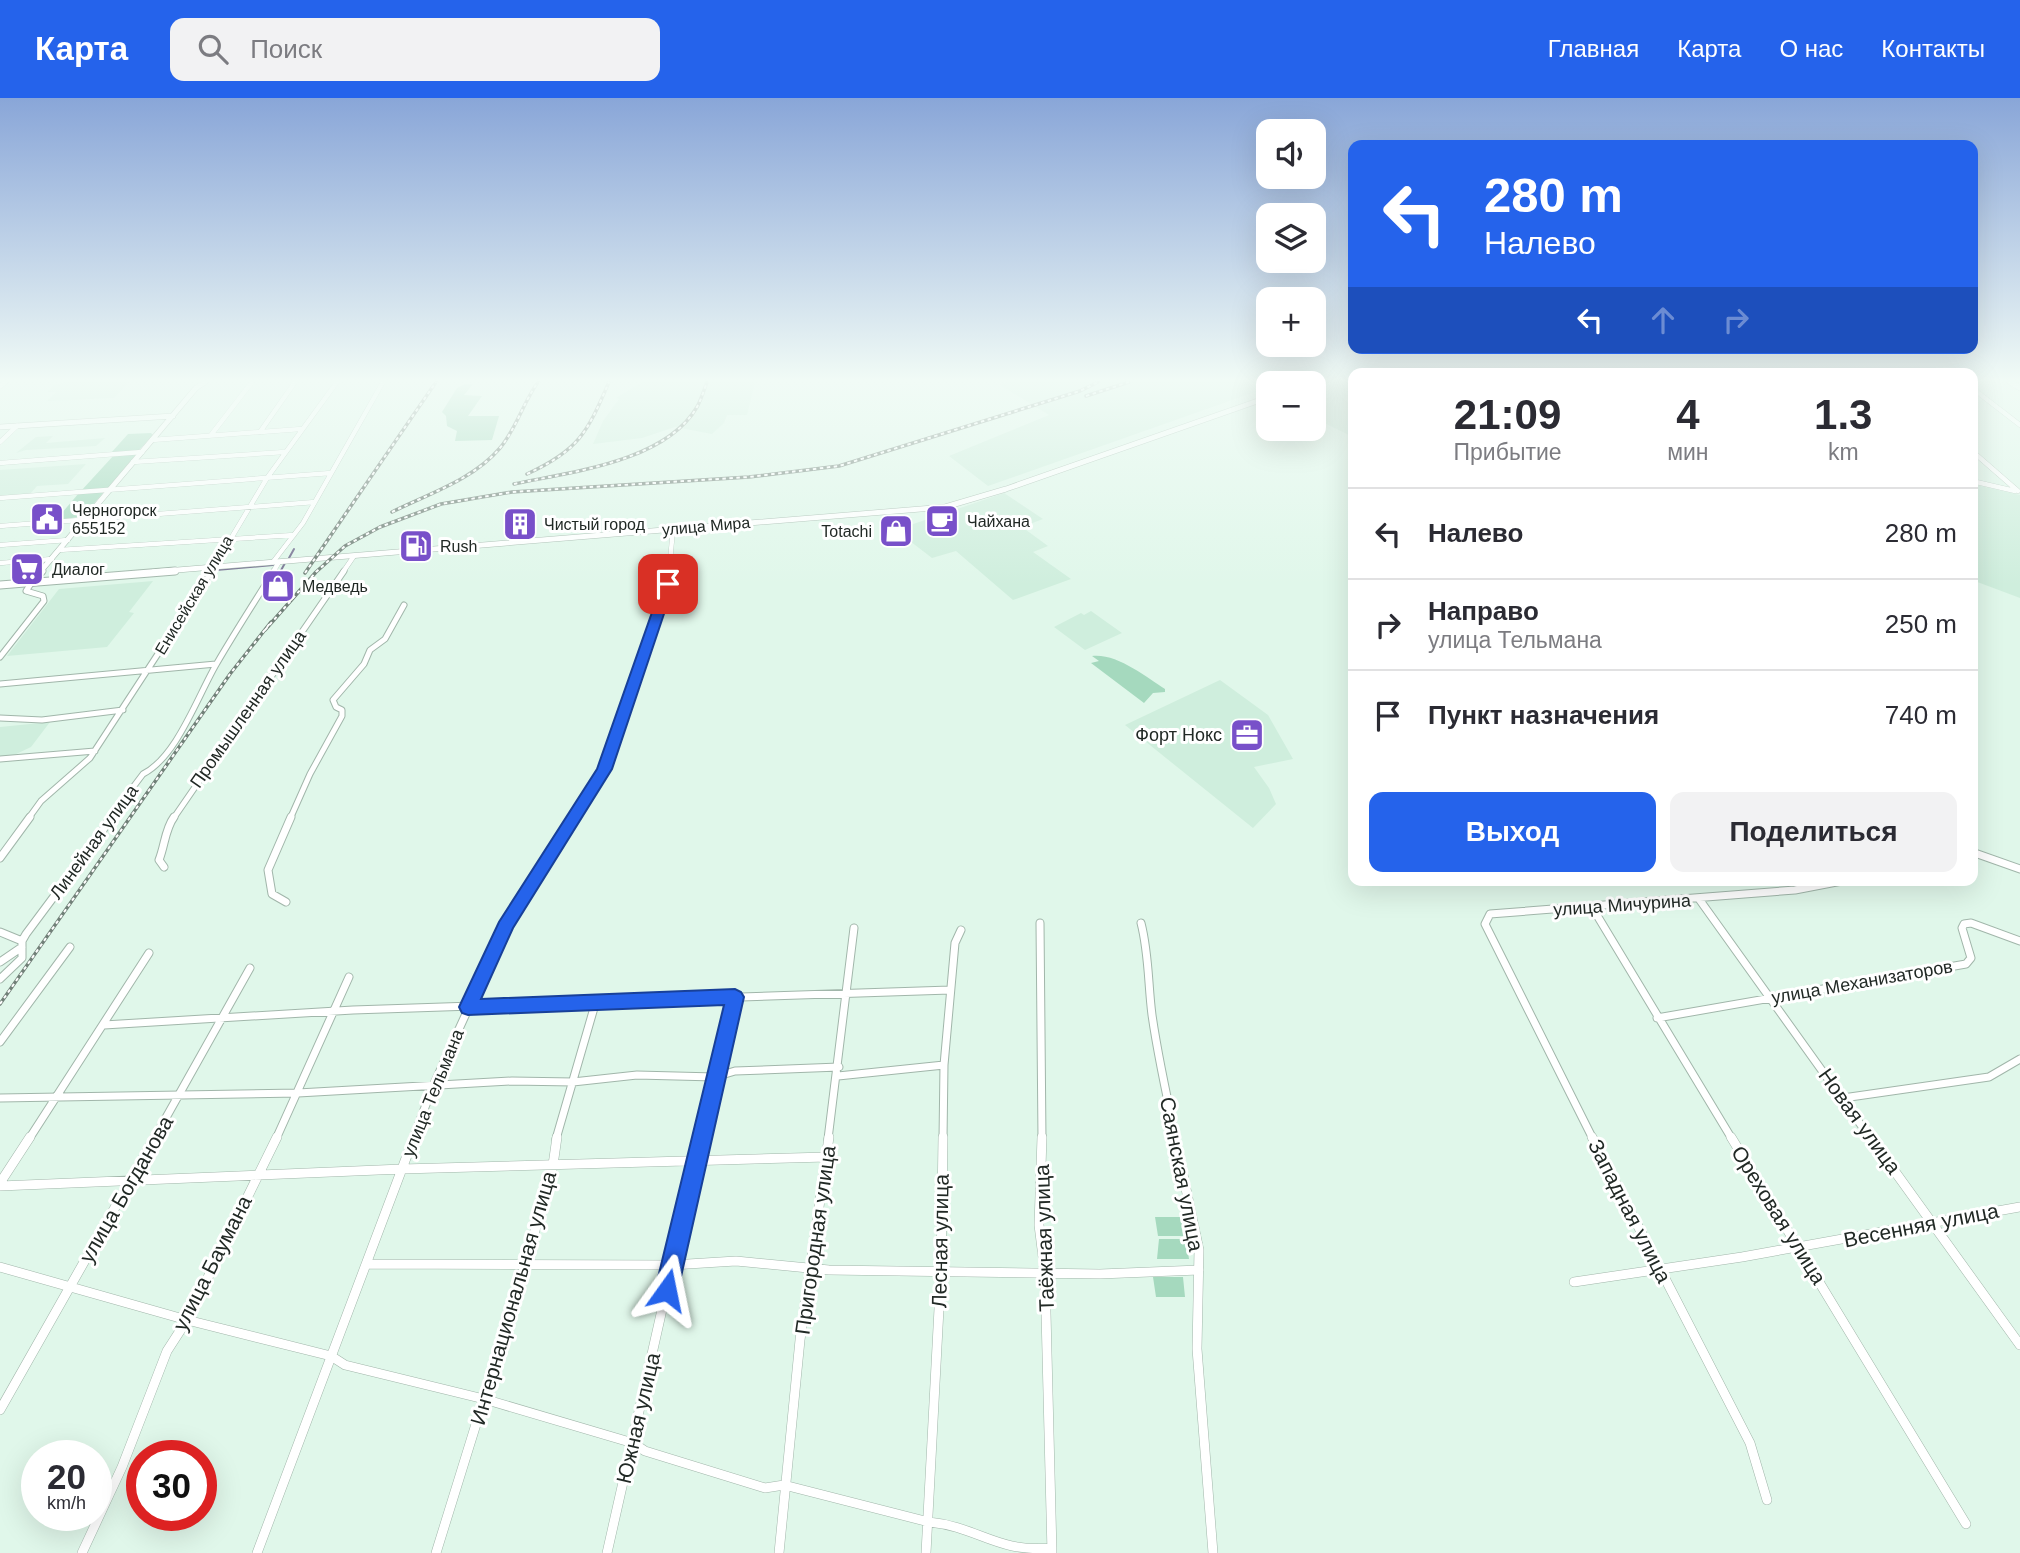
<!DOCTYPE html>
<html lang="ru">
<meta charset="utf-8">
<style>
body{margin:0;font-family:Arial,sans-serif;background:#f2f2f3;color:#2b2b33;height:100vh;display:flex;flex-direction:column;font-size:26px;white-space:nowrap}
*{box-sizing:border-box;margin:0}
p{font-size:23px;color:#7c7c81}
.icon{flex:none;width:38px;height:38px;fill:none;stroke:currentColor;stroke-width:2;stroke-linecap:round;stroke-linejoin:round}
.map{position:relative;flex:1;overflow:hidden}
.panel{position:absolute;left:1348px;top:270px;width:630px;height:518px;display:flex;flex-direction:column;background:#fff;border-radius:14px;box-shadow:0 7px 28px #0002}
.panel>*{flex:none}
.guide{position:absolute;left:1348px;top:42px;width:630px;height:214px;border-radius:14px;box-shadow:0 7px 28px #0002;background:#2563eb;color:#fff;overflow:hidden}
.buttons{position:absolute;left:1256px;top:21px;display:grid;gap:14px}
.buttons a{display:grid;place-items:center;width:70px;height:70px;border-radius:14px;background:#fff;box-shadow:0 7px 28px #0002;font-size:35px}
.speed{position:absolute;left:21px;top:1342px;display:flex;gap:14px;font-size:35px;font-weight:700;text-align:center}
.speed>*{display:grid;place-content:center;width:91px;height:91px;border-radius:50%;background:#fff;box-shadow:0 7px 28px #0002;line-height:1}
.speed small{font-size:18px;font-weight:400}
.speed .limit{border:10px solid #d22;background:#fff;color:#111}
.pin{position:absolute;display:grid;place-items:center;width:60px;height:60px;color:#fff;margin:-30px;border-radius:14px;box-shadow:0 4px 10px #0006}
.me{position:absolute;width:77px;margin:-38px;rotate:12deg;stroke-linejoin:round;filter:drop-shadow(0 0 5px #0008)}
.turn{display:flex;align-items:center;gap:24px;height:147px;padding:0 21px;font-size:32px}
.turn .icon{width:91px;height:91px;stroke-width:2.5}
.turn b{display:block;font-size:49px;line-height:60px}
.lanes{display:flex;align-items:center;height:66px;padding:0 21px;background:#0003;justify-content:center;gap:35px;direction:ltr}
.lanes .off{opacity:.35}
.eta{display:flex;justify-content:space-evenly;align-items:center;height:119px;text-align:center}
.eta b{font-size:42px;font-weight:700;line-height:49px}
.button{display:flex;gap:14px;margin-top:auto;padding:14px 21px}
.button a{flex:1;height:80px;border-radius:14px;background:#2563eb;color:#fff;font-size:28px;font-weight:700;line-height:80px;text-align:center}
.button a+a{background:#f2f2f3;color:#2b2b33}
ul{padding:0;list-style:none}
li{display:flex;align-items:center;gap:21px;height:91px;padding:0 21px;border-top:2px solid #e1e1e2}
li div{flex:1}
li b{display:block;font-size:26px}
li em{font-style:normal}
header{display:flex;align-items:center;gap:42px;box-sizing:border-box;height:98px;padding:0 35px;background:#2563eb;color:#fff}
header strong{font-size:33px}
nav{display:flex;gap:38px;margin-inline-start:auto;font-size:24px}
.search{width:490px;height:63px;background:#f2f2f3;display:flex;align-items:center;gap:18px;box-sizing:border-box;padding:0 24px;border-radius:14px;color:#7c7c81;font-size:26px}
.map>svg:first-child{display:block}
.built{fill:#cfeedd}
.green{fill:#a5d9be}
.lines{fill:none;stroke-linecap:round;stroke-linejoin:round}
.stream{stroke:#777292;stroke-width:2}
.street-far3-casing{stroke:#a1b6aa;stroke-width:5}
.street-far2-casing{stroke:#a1b6aa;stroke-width:7}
.street-far1-casing{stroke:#a1b6aa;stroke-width:9}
.street-casing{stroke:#a1b6aa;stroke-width:10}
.secondary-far1-casing{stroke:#a1b6aa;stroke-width:6}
.secondary-casing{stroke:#a1b6aa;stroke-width:9}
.street-far3{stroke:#fff;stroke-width:4.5}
.street-far2{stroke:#fff;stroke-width:5}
.street-far1{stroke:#fff;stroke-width:7}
.street{stroke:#fff;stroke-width:9}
.secondary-far1{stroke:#fff;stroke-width:5}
.secondary{stroke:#fff;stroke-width:7}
.rail-casing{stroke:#718078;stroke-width:3.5}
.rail{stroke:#fff;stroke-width:2;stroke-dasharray:3.5;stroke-linecap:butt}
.route{fill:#2563eb;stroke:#184099;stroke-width:2}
.labels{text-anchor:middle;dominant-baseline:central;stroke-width:6;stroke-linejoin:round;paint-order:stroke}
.far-poi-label{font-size:16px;fill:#212925;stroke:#fff;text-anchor:start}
.far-street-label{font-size:16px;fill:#212925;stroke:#fff}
.street-label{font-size:18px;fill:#212925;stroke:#fff}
.poi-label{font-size:18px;fill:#212925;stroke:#fff;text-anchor:end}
.near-street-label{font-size:21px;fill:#212925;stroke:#fff}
</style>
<header>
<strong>Карта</strong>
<div class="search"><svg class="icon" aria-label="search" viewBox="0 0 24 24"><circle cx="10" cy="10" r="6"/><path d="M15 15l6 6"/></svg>Поиск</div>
<nav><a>Главная</a><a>Карта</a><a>О нас</a><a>Контакты</a></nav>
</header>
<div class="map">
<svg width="2020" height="1455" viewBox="0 0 2020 1455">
<rect width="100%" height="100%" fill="#e0f7ea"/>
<path class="built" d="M 66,284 L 129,284 L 114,300 L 47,303 L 56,294 L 47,294 L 54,287 Z
M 642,284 L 755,284 L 747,317 L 727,317 L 724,325 L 712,336 L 675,329 L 642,340 L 593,346 L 603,323 L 619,301 L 616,300 Z
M 1007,284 L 1284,284 L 1269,285 L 1269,289 L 988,388 L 949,358 L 1049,317 L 1000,287 Z
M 1328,284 L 1353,284 L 1353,339 L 1314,320 L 1314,288 Z
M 53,338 L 46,345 L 105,340 L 96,348 L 26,352 L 16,355 L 36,339 Z
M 86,366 L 68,386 L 37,388 L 30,396 L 0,398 L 0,372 Z
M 1972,386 L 2020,397 L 2020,500 L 1972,482 Z
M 1004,395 L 1043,421 L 1022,429 L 1048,448 L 1033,454 L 1071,481 L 1013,502 L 956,453 L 932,460 L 906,440 L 897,443 L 887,435 Z
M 153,483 L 129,514 L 134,515 L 107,549 L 7,558 L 59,491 Z
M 1091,513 L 1122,535 L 1085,552 L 1054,529 L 1081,515 L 1084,517 Z
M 1220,582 L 1268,617 L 1293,661 L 1254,669 L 1269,690 L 1276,706 L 1253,730 L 1125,627 Z
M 50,624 L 31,649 L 12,658 L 0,659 L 0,629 Z"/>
<path class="green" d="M 465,286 L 473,286 L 464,297 L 482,298 L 468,318 L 499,318 L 492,342 L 455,343 L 457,333 L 447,328 L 446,318 L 442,314 L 457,290 Z
M 151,335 L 153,337 L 139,352 L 111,355 L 128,336 Z
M 114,357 L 136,357 L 108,390 L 81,393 Z
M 79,395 L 103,395 L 83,418 L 55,423 Z
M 1092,558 C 1117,555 1146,579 1165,591 L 1165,594 L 1153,595 L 1144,605 L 1091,565 L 1099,563 Z
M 1155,1119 L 1181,1119 L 1185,1138 L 1158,1138 Z
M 1159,1141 L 1186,1141 L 1189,1161 L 1157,1161 Z
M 1153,1179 L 1183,1179 L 1185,1199 L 1156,1199 Z"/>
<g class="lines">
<path class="stream" d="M 289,460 L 294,451
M 216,472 L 273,467
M 279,476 L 285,465"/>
<g class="street-far3-casing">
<path id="street-far3" d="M 1972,290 L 2020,327
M 260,334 L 295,284
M 211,337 L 252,284
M 152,342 L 301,331
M 0,344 L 17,328
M 1972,353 L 2018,393
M 133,364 L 285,354
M 0,365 L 142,354
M 1972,383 L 2015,393
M 0,400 L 331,375
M 0,428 L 315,404
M 0,447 L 68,442
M 59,452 L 294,437
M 273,464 L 303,425 L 383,284
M 0,465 L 52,461
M 211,474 L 267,380 L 337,284
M 273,474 L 279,464
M 343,474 L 354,458
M 669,474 L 673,431"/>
</g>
<g class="street-far2-casing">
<path id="street-far2" d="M 0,559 L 44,503 L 43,498 L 26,493 L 32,484
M 0,586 L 216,566
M 0,620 L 42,622 L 123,612
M 0,661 L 95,653
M 28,721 L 41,703 L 90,660 L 212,473
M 109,721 L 143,676 C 177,659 198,597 217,565 C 235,534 255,503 274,473
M 173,721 L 344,473
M 290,721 L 310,676 L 342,618 L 342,612 L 336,609 L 333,602 L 364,566 L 370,552 L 385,541 L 404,507
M 574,721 L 610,659 L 668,486 L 669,473"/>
</g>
<g class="street-far1-casing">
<path id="street-far1" d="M 1972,754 L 2020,771
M 0,760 L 30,719
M 164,769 L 159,762 C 165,747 165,731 174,719
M 1699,801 L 1871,1041
M 286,804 L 272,796 L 268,772 L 291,719
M 1592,809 L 1732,1041
M 1040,825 L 1042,1041
M 1141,825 C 1149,856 1148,886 1152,917 C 1158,959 1167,1000 1176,1041
M 0,834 L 22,843
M 0,864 L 22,849
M 0,881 L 22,860 L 22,843 L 26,836 L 102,734 L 110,719
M 1657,920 L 1966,866 L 1971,860 L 1962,830 L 1964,826 L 1971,825 L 2020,843
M 104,927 L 353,912 L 950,892
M 0,944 L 70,849
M 838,978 L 944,967
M 0,1000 L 298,995 L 512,983 L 573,984 L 637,977 L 715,979 L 735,973 L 839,969
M 1843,1000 L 1989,979 L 2020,961
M 29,1041 L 149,855
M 154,1041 L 250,870
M 276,1041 L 349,879
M 413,1041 L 433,988 L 506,828 L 575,719
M 556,1041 L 596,903
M 700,1041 L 735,899
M 828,1041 L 854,830
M 943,1041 L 944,967 L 955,845 L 961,832
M 1593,1041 L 1485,826 L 1490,816 L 1795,792 L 1847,782"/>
</g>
<g class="street-casing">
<path id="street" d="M 1042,1039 L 1039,1127 L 1045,1175 L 1052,1455
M 1175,1039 L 1199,1152 L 1197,1251 L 1213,1455
M 1592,1039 L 1750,1345 L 1767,1402
M 1731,1039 L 1966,1426
M 1870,1039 L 2020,1247
M 0,1085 L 30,1039
M 0,1088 L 402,1071 L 827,1059
M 366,1166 L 672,1167 L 736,1163 L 829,1172 L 1100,1176 L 1199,1172
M 0,1169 L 187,1222 L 331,1258 L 345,1267 L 484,1301 L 633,1345 L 645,1353 L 765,1390 L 784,1387 L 929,1424 C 979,1429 996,1455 1052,1450
M 1574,1184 L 1742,1159 L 2020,1109
M 0,1312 L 155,1039
M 82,1455 L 122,1369 L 167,1253 L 187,1222 L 277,1039
M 257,1455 L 414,1039
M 436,1455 L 526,1165 L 553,1067 L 557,1039
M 607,1455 L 701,1039
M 779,1455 L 800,1242 L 829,1039
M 926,1455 L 941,1173 L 943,1039"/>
</g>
<g class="secondary-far1-casing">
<path id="secondary-far1" d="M 2010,284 L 2020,290
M 1310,285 L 1314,284
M 0,288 L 5,284
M 0,329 L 173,318
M 40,474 L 196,290 L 205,284
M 153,474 L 945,409 L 1006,391 L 1269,299"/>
</g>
<g class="secondary-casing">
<path id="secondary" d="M 32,484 L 42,473
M 0,487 L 175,473"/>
</g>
<use href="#street-far3" class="street-far3"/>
<use href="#street-far2" class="street-far2"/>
<use href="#street-far1" class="street-far1"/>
<use href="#street" class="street"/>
<use href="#secondary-far1" class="secondary-far1"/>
<use href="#secondary" class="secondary"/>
<g class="rail-casing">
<path id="rail" d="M 1086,298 L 1129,284
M 527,376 C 579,352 587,335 609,284
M 514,386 C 570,374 665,364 697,309 C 701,302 704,292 707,284
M 392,414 C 428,396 473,382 500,350 C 516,331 523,305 538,284
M 305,475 L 436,284
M 265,532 L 316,474 L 345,448 L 380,429 L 441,406 L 512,394 L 749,379 L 839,368 L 1080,293 L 1098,284
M 0,906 L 230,576 L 271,524"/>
</g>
<use href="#rail" class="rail"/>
</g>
<linearGradient id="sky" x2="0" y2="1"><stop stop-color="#89a6d8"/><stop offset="0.58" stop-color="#f1fbf6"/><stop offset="1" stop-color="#f1fbf6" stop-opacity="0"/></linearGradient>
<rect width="2020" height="487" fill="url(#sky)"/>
<path class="route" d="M 668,482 L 674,486 L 612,671 L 513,830 L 481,901 L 735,891 L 741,894 L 744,899 L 678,1192 L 675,1200 L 667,1203 L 659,1200 L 655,1192 L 724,907 L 468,917 L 462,915 L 459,909 L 499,824 L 597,671 L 662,486 Z"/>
<defs>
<g id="civic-square" transform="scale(1.75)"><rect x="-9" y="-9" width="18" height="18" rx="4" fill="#7850c9" stroke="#fff"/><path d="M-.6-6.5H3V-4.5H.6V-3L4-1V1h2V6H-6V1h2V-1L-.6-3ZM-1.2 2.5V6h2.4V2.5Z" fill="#fff"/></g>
<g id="cafe-square" transform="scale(1.75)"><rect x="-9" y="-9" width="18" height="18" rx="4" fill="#7850c9" stroke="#fff"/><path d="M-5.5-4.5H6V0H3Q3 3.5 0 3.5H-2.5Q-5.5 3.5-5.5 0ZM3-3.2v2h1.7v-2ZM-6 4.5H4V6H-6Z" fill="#fff"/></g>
<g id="building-square" transform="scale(1.75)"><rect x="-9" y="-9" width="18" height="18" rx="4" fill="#7850c9" stroke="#fff"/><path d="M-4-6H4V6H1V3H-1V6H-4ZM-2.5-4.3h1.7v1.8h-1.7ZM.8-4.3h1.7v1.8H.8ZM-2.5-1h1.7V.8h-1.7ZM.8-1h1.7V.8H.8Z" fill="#fff"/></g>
<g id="shop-square" transform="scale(1.75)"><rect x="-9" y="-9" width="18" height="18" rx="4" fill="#7850c9" stroke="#fff"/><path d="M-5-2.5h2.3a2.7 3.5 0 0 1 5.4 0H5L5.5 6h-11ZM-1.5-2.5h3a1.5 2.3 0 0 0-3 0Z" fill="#fff"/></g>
<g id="fuel-square" transform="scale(1.75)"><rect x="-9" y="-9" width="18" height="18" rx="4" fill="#7850c9" stroke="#fff"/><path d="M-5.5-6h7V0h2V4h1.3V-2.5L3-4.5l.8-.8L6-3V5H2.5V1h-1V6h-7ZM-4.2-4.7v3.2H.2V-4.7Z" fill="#fff"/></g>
<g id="supermarket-square" transform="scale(1.75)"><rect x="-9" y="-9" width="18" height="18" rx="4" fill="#7850c9" stroke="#fff"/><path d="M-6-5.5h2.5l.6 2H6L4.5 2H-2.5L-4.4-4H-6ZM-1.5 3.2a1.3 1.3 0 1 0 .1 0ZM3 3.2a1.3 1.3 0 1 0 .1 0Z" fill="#fff"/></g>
<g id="office-square" transform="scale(1.75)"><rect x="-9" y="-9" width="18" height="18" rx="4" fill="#7850c9" stroke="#fff"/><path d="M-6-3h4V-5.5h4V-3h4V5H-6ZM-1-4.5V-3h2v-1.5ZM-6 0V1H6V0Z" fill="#fff"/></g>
</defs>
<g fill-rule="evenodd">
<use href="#civic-square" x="47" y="421"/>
<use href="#cafe-square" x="942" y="423"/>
<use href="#building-square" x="520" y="426"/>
<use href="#shop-square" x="896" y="433"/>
<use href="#fuel-square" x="416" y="448"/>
<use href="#supermarket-square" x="27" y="471"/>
<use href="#shop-square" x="278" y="488"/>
<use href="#office-square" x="1247" y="637"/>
</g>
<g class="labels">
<g class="far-poi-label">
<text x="72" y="412">Черногорск<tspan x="72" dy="18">655152</tspan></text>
<text x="967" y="423">Чайхана</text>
<text x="544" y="426">Чистый город</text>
<text x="872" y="433" text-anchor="end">Totachi</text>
<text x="440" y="448">Rush</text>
<text x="52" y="471">Диалог</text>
<text x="302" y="488">Медведь</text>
</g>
<g class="far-street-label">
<text transform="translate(706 428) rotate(-5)">улица Мира</text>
<text transform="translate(194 497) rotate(-59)">Енисейская улица</text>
</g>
<g class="street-label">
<text transform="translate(248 611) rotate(-55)">Промышленная улица</text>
<text transform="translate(94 744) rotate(-54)">Линейная улица</text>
<text transform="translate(1622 807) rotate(-4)">улица Мичурина</text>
<text transform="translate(1862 884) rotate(-10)">улица Механизаторов</text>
<text transform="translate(433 995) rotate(-68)">улица Тельмана</text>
</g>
<g class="poi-label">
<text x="1222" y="637">Форт Нокс</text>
</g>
<g class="near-street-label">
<text transform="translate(1860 1023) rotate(54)">Новая улица</text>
<text transform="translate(1182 1076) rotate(79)">Саянская улица</text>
<text transform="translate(126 1091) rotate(-60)">улица Богданова</text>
<text transform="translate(1630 1113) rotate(63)">Западная улица</text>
<text transform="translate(1779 1117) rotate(58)">Ореховая улица</text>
<text transform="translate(1921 1127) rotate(-11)">Весенняя улица</text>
<text transform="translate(1044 1140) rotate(-92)">Таёжная улица</text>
<text transform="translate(815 1142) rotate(-82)">Пригородная улица</text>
<text transform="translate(940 1143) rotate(-89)">Лесная улица</text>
<text transform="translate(212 1165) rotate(-63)">улица Баумана</text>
<text transform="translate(513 1200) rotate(-74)">Интернациональная улица</text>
<text transform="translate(638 1320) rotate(-77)">Южная улица</text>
</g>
</g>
</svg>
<div class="buttons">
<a><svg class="icon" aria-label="sound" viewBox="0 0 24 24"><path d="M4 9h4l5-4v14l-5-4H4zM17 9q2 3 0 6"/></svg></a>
<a><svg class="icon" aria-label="layers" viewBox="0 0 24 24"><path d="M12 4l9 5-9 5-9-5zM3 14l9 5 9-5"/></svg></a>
<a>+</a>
<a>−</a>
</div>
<div class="speed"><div>20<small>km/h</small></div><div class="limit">30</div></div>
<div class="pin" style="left:668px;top:486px;background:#d93025"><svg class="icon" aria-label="arrive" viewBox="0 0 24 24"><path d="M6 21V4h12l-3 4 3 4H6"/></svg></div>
<svg class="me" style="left:667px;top:1192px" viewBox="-20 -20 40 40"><path d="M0-17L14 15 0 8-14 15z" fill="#2563eb" stroke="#fff" stroke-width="4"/></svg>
<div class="guide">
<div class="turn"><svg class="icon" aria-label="left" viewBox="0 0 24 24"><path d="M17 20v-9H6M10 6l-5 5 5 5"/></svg><div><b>280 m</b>Налево</div></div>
<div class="lanes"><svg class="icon" aria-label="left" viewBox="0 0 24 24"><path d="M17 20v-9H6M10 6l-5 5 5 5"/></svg><svg class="icon off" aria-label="ahead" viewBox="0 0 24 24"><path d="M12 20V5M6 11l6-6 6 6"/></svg><svg class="icon off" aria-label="right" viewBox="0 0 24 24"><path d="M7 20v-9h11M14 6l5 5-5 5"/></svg></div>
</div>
<section class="panel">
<div class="eta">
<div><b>21:09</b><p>Прибытие</p></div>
<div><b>4</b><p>мин</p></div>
<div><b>1.3</b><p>km</p></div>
</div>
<ul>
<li><svg class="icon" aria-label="left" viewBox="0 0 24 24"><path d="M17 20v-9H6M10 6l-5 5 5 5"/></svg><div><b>Налево</b></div><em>280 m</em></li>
<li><svg class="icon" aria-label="right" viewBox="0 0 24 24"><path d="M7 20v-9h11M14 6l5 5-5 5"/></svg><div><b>Направо</b><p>улица Тельмана</p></div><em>250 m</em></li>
<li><svg class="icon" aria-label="arrive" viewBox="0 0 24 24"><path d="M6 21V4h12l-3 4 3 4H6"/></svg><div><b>Пункт назначения</b></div><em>740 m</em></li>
</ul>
<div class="button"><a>Выход</a><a>Поделиться</a></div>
</section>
</div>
